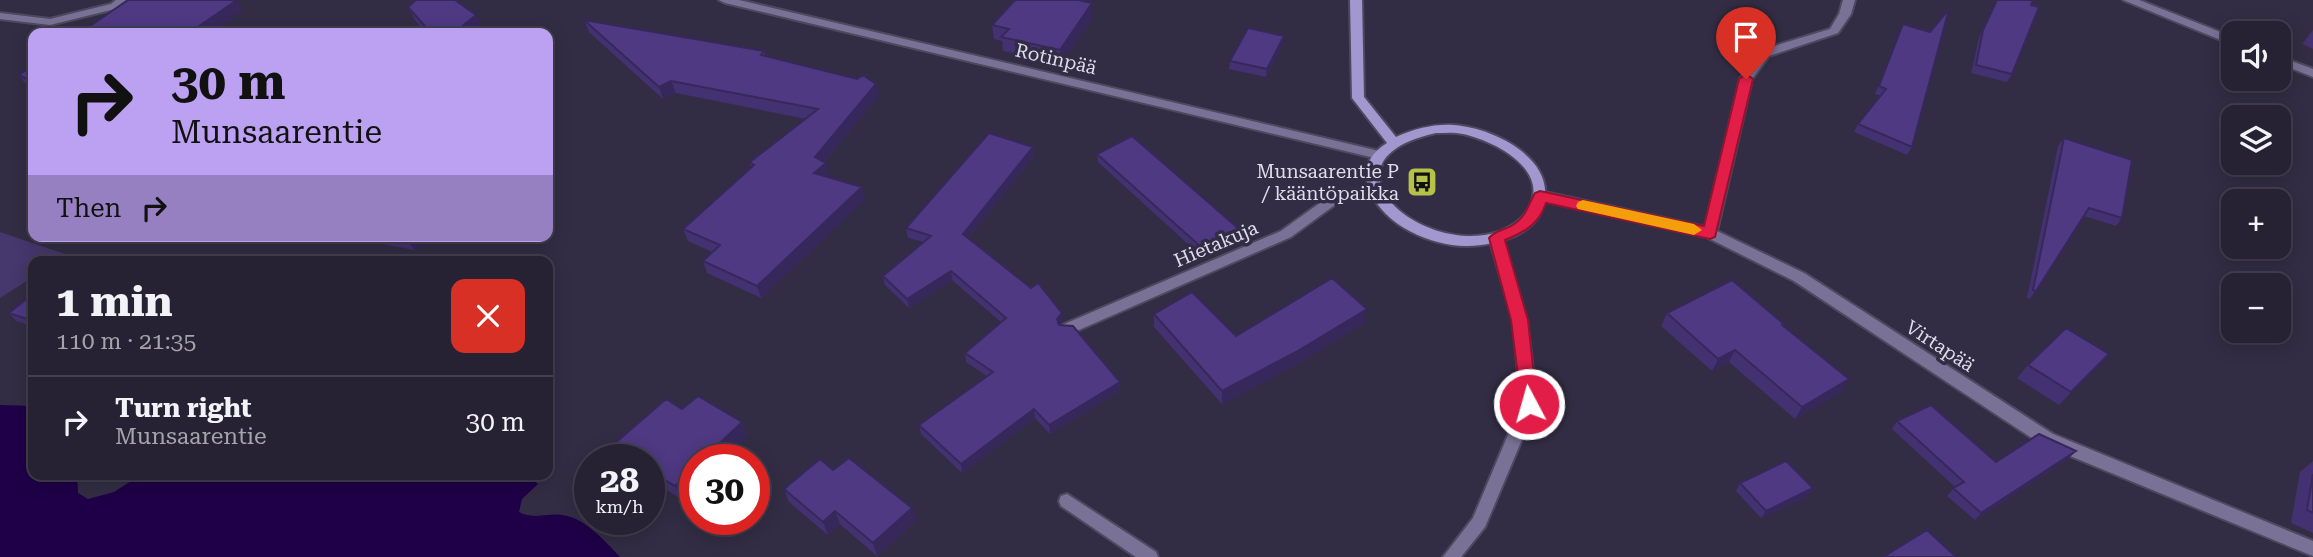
<!DOCTYPE html>
<meta charset="utf-8">
<style>
body{margin:0;font-family:"Roboto Serif",serif;background:#322f3f;color:#f1f3f6;height:100vh;display:flex;flex-direction:column;font-size:26px;white-space:nowrap}
*{box-sizing:border-box;margin:0}
p{font-size:23px;color:#a4a4ac}
.icon{flex:none;width:38px;height:38px;fill:none;stroke:currentColor;stroke-width:2;stroke-linecap:round;stroke-linejoin:round}
.map{position:relative;flex:1;overflow:hidden}
.side{position:absolute;left:28px;top:256px;width:525px;height:224px;display:flex;flex-direction:column;background:#262233;border-radius:14px;box-shadow:0 4px 18px #0003,0 0 0 2px #423f4e}
.side>*{flex:none}
.banner{position:absolute;left:28px;top:28px;width:525px;height:214px;border-radius:14px;box-shadow:0 4px 18px #0003,0 0 0 2px #423f4e;background:#bca0f2;color:#111;overflow:hidden}
.tools{position:absolute;left:2221px;top:21px;display:grid;gap:14px}
.tools a{display:grid;place-items:center;width:70px;height:70px;border-radius:14px;background:#262233;box-shadow:0 4px 18px #0003,0 0 0 2px #423f4e;font-size:35px}
.speed{position:absolute;left:574px;top:444px;display:flex;gap:14px;font-size:35px;font-weight:700;text-align:center}
.speed>*{display:grid;place-content:center;width:91px;height:91px;border-radius:50%;background:#262233;box-shadow:0 4px 18px #0003,0 0 0 2px #423f4e;line-height:1}
.speed small{font-size:18px;font-weight:400}
.speed .limit{border:10px solid #d22;background:#fff;color:#111}
.pin{position:absolute;display:grid;place-items:center;width:60px;height:60px;color:#fff;margin:-72px -30px;border-radius:50% 50% 50% 0;rotate:-45deg;box-shadow:0 0 7px #0007}
.pin .icon{rotate:45deg}
.me{position:absolute;width:77px;margin:-38px;rotate:354deg;stroke-linejoin:round;filter:drop-shadow(0 0 5px #0008)}
.turn{display:flex;align-items:center;gap:24px;height:147px;padding:0 28px;font-size:32px}
.turn .icon{width:91px;height:91px;stroke-width:2.5}
.turn b{display:block;font-size:49px;line-height:60px}
.then{display:flex;align-items:center;height:66px;padding:0 28px;background:#0003;gap:14px;font-size:26px}
.round{display:grid;place-items:center;flex:none;width:74px;height:74px;border-radius:14px;background:#322f3f}
.headline{display:flex;align-items:center;justify-content:space-between;height:119px;padding:0 28px}
h1{font-size:42px;font-weight:700;line-height:52px}
ul{padding:0;list-style:none}
li{display:flex;align-items:center;gap:21px;height:91px;padding:0 28px;border-top:2px solid #423f4e}
li div{flex:1}
li b{display:block;font-size:26px}
li em{font-style:normal}
.map>svg:first-child{display:block}
.green{fill:#46376d}
.water{fill:#1f0048}
.lines{fill:none;stroke-linecap:round;stroke-linejoin:round}
.lane-casing{stroke:#4e495f;stroke-width:4}
.street-casing{stroke:#4e495f;stroke-width:4}
.secondary-casing{stroke:#4e495f;stroke-width:4}
.lane{fill:#7a7296;fill-rule:evenodd}
.street{fill:#7a7296;fill-rule:evenodd}
.secondary{fill:#a397cf;fill-rule:evenodd}
.wall{fill:#443171}
.shaded-wall{fill:#37285c}
.building{fill:#4f3983;stroke:#37285c;stroke-width:2}
.route{fill:#e11d48;stroke:#92132f;stroke-width:2}
.slow{fill:#f59e0b}
.labels{text-anchor:middle;dominant-baseline:central;stroke-width:7;stroke-linejoin:round;paint-order:stroke}
.street-label{font-size:19px;fill:#dfdceb;stroke:#322d44}
.poi-label{font-size:19px;fill:#dfdceb;stroke:#322d44;text-anchor:end}
</style>
<div class="map">
<svg width="2313" height="557" viewBox="0 0 2313 557">
<rect width="100%" height="100%" fill="#322d44"/>
<path class="green" d="M 0,232 L 68,255 L 59,261 L 33,261 L 33,277 L 0,298 Z"/>
<path class="water" d="M 0,405 L 33,406 L 33,474 L 77,474 L 78,493 L 88,499 L 114,492 L 142,474 L 507,474 L 509,477 L 527,474 L 538,484 L 522,499 L 519,512 C 534,520 547,513 562,515 C 584,517 606,542 620,557 L 0,557 Z"/>
<g class="lines">
<g class="lane-casing">
<path id="lane" d="M 2123,0 L 2139,0 L 2233,37 L 2233,45 Z
M 2278,56 L 2313,69 L 2313,77 L 2278,63 Z
M 1067,494 L 1156,552 L 1158,557 L 1136,557 L 1061,506 L 1059,501 L 1061,496 Z"/>
</g>
<g class="street-casing">
<path id="street" d="M 116,0 L 129,0 L 119,8 L 50,25 L 0,19 L 0,13 L 50,19 L 111,4 Z
M 719,0 L 739,0 L 1379,151 L 1385,155 L 1379,159 L 725,3 Z
M 1843,0 L 1855,0 L 1851,14 L 1838,33 L 1769,56 L 1752,79 L 1717,231 L 1804,273 L 2053,434 L 2313,541 L 2313,556 L 2041,444 L 1794,281 L 1706,237 L 1535,199 L 1533,196 L 1535,193 L 1540,191 L 1705,227 L 1740,79 L 1761,50 L 1830,29 L 1839,14 Z
M 1376,188 L 1381,189 L 1383,192 L 1381,195 L 1343,199 L 1291,237 L 1072,333 L 1062,333 L 1060,329 L 1062,325 L 1281,231 L 1335,192 Z
M 1496,233 L 1503,238 L 1527,320 L 1537,404 L 1485,527 L 1461,557 L 1443,557 L 1473,518 L 1521,404 L 1513,320 L 1489,238 Z"/>
</g>
<g class="secondary-casing">
<path id="secondary" d="M 1350,0 L 1362,0 L 1364,97 L 1396,137 C 1414,129 1433,124 1453,125 C 1492,127 1558,159 1543,206 C 1539,221 1528,229 1515,236 C 1496,244 1473,248 1452,245 C 1433,242 1414,235 1398,224 C 1369,203 1349,166 1387,143 L 1352,98 ZM 1436,133 C 1445,133 1454,132 1463,134 C 1491,140 1543,165 1532,201 C 1526,218 1514,226 1498,232 C 1419,257 1312,160 1436,133 Z"/>
</g>
<use href="#lane" class="lane"/>
<use href="#street" class="street"/>
<use href="#secondary" class="secondary"/>
</g>
<path class="wall" d="M 1996,0 L 2033,0 L 2012,74 L 2007,82 L 1971,73 L 1979,38 Z
M 408,7 L 476,15 L 482,29 L 477,33 L 426,33 L 415,20 Z
M 1093,17 L 1061,63 L 1003,51 L 1002,41 L 994,39 L 992,25 Z
M 584,20 L 764,51 L 765,56 L 879,96 L 824,162 L 829,175 L 828,177 L 865,199 L 761,298 L 707,273 L 703,261 L 712,252 L 688,241 L 683,229 L 751,167 L 750,162 L 806,119 L 676,93 L 663,99 L 589,32 Z
M 1903,24 L 1912,147 L 1907,155 L 1854,132 L 1858,124 L 1881,96 L 1875,94 Z
M 2313,30 L 2313,49 L 2302,44 Z
M 1283,43 L 1266,77 L 1229,69 L 1230,61 Z
M 33,65 L 33,88 L 27,86 L 19,75 Z
M 2064,138 L 2122,218 L 2116,226 L 2084,216 L 2030,299 L 2027,298 L 2058,146 Z
M 1033,147 L 1034,156 L 968,238 L 1063,322 L 1060,325 L 1120,391 L 1050,434 L 1035,418 L 962,473 L 921,434 L 919,425 L 987,376 L 966,362 L 965,353 L 1001,322 L 952,280 L 909,308 L 885,285 L 883,276 L 924,242 L 908,238 L 906,228 Z
M 1097,154 L 1239,237 L 1200,255 L 1098,162 Z
M 341,236 L 426,236 L 414,250 Z
M 33,294 L 33,326 L 16,321 L 9,313 Z
M 1667,313 L 1783,326 L 1841,392 L 1795,419 L 1729,362 L 1712,371 L 1661,326 Z
M 1154,314 L 1236,336 L 1365,322 L 1294,366 L 1222,404 L 1154,327 Z
M 2109,354 L 2097,367 L 2059,405 L 2017,378 L 2028,365 Z
M 1897,421 L 1996,462 L 2069,458 L 1975,520 L 1947,496 L 1955,487 L 1892,429 Z
M 742,422 L 747,436 L 681,499 L 649,479 L 649,460 L 620,460 L 612,446 Z
M 2313,461 L 2313,533 L 2291,523 L 2300,472 Z
M 833,470 L 916,521 L 877,556 L 840,524 L 828,535 L 789,502 L 784,489 Z
M 1740,483 L 1808,496 L 1761,518 L 1736,491 Z"/>
<path class="shaded-wall" d="M 237,0 L 243,11 L 212,33 L 189,33 Z
M 1092,3 L 1093,17 L 1061,63 L 1060,50 Z
M 476,15 L 482,29 L 477,33 L 454,33 Z
M 1284,36 L 1283,43 L 1266,77 L 1267,69 Z
M 671,81 L 676,93 L 663,99 L 659,87 Z
M 876,84 L 879,96 L 818,169 L 815,157 Z
M 1033,147 L 1034,156 L 964,243 L 963,234 Z
M 826,163 L 829,175 L 817,185 L 814,173 Z
M 862,187 L 865,199 L 761,298 L 757,286 Z
M 1239,229 L 1239,237 L 1200,255 L 1201,247 Z
M 405,236 L 426,236 L 414,250 Z
M 951,271 L 952,280 L 909,308 L 907,299 Z
M 1367,309 L 1365,322 L 1294,366 L 1222,404 L 1222,391 Z
M 1062,313 L 1063,322 L 1058,328 L 1057,319 Z
M 1735,350 L 1729,362 L 1712,371 L 1718,359 Z
M 2109,354 L 2097,367 L 2059,405 L 2071,392 Z
M 1849,379 L 1841,392 L 1795,419 L 1802,407 Z
M 1120,382 L 1120,391 L 1050,434 L 1049,425 Z
M 1034,409 L 1035,418 L 962,473 L 961,464 Z
M 742,422 L 747,436 L 721,460 L 702,460 Z
M 2076,451 L 2069,458 L 1975,520 L 1981,513 Z
M 695,467 L 695,486 L 681,499 L 675,486 Z
M 1813,488 L 1808,496 L 1761,518 L 1766,511 Z
M 912,508 L 916,521 L 877,556 L 873,543 Z
M 835,511 L 840,524 L 828,535 L 823,522 Z"/>
<path class="building" d="M 128,0 L 237,0 L 189,33 L 80,33 Z
M 416,0 L 455,0 L 476,15 L 454,33 L 431,33 L 408,7 Z
M 1015,0 L 1078,0 L 1092,3 L 1060,50 L 1001,37 L 1009,29 L 992,25 Z
M 1997,0 L 2033,0 L 2031,5 L 2039,7 L 2012,74 L 1976,65 L 1983,30 Z
M 1949,9 L 1912,147 L 1858,124 L 1886,89 L 1879,86 L 1903,24 L 1930,32 Z
M 584,20 L 764,51 L 761,55 L 857,79 L 863,75 L 876,84 L 815,157 L 826,163 L 814,173 L 862,187 L 757,286 L 703,261 L 720,245 L 683,229 L 754,165 L 750,162 L 818,109 L 671,81 L 659,87 Z
M 1248,28 L 1284,36 L 1267,69 L 1230,61 Z
M 33,65 L 33,82 L 19,75 Z
M 989,133 L 1033,147 L 963,234 L 1031,288 L 1038,283 L 1062,313 L 1057,319 L 1059,325 L 1073,326 L 1120,382 L 1049,425 L 1034,409 L 961,464 L 919,425 L 993,372 L 965,353 L 1006,318 L 951,271 L 907,299 L 883,276 L 931,236 L 906,228 Z
M 1132,136 L 1239,229 L 1201,247 L 1097,154 Z
M 2064,138 L 2132,160 L 2122,218 L 2089,208 L 2036,291 L 2033,290 Z
M 1332,278 L 1367,309 L 1296,352 L 1222,391 L 1154,314 L 1192,292 L 1236,336 Z
M 1732,280 L 1784,324 L 1782,325 L 1849,379 L 1802,407 L 1735,350 L 1718,359 L 1667,313 Z
M 33,294 L 33,321 L 9,313 Z
M 2066,328 L 2109,354 L 2071,392 L 2028,365 Z
M 698,396 L 742,422 L 702,460 L 695,460 L 695,467 L 675,486 L 649,470 L 649,460 L 634,460 L 612,446 L 666,399 L 682,409 Z
M 1931,405 L 1996,462 L 2039,434 L 2076,451 L 1981,513 L 1953,488 L 1964,482 L 1897,421 Z
M 849,458 L 912,508 L 873,543 L 835,511 L 823,522 L 784,489 L 820,459 L 833,470 Z
M 1786,461 L 1813,488 L 1766,511 L 1740,483 Z
M 2313,474 L 2313,513 L 2307,510 Z
M 1927,530 L 1956,557 L 1883,557 Z"/>
<path class="route" d="M 1746,74 L 1753,79 L 1715,237 L 1710,239 L 1546,203 C 1539,224 1525,232 1505,240 L 1528,320 L 1537,404 L 1535,408 L 1522,408 L 1511,320 L 1489,238 C 1495,230 1505,230 1513,225 C 1526,217 1528,205 1535,193 L 1540,191 L 1704,226 L 1739,79 Z"/>
<path class="slow" d="M 1583,200 L 1694,224 L 1702,230 L 1694,235 L 1578,209 L 1576,206 L 1578,202 Z"/>
<defs>
<g id="bus-square" transform="scale(1.575)"><rect x="-9" y="-9" width="18" height="18" rx="4" fill="#b6c149" stroke="#322d44"/><path d="M-5-6H5V4H4V6H2V4H-2V6H-4V4H-5ZM-3.5-4V0h7V-4ZM-3.5 1.2v1.5H-2V1.2ZM2 1.2v1.5H3.5V1.2Z" fill="#111"/></g>
</defs>
<g fill-rule="evenodd">
<use href="#bus-square" x="1422" y="182"/>
</g>
<g class="labels">
<g class="street-label">
<text transform="translate(1056 59) rotate(13)">Rotinpää</text>
<text transform="translate(1216 244) rotate(-23)">Hietakuja</text>
<text transform="translate(1940 346) rotate(33)">Virtapää</text>
</g>
<g class="poi-label">
<text x="1399" y="171">Munsaarentie P<tspan x="1399" dy="22">/ kääntöpaikka</tspan></text>
</g>
</g>
</svg>
<div class="tools">
<a><svg class="icon" aria-label="sound" viewBox="0 0 24 24"><path d="M4 9h4l5-4v14l-5-4H4zM17 9q2 3 0 6"/></svg></a>
<a><svg class="icon" aria-label="layers" viewBox="0 0 24 24"><path d="M12 4l9 5-9 5-9-5zM3 14l9 5 9-5"/></svg></a>
<a>+</a>
<a>−</a>
</div>
<div class="speed"><div>28<small>km/h</small></div><div class="limit">30</div></div>
<div class="pin" style="left:1746px;top:79px;background:#d93025"><svg class="icon" aria-label="arrive" viewBox="0 0 24 24"><path d="M6 21V4h12l-3 4 3 4H6"/></svg></div>
<svg class="me" style="left:1529px;top:404px" viewBox="-20 -20 40 40"><circle r="17" fill="#e11d48" stroke="#fff" stroke-width="3"/><path d="M0-11L8 9 0 5-8 9z" fill="#fff"/></svg>
<div class="banner">
<div class="turn"><svg class="icon" aria-label="right" viewBox="0 0 24 24"><path d="M7 20v-9h11M14 6l5 5-5 5"/></svg><div><b>30 m</b>Munsaarentie</div></div>
<div class="then">Then<svg class="icon" aria-label="right" viewBox="0 0 24 24"><path d="M7 20v-9h11M14 6l5 5-5 5"/></svg></div>
</div>
<section class="side">
<div class="headline"><div><h1>1 min</h1><p>110 m · 21:35</p></div><a class="round" style="background:#d93025;color:#fff"><svg class="icon" aria-label="close" viewBox="0 0 24 24"><path d="M6 6l12 12M18 6L6 18"/></svg></a></div>
<ul>
<li><svg class="icon" aria-label="right" viewBox="0 0 24 24"><path d="M7 20v-9h11M14 6l5 5-5 5"/></svg><div><b>Turn right</b><p>Munsaarentie</p></div><em>30 m</em></li>
</ul>
</section>
</div>
